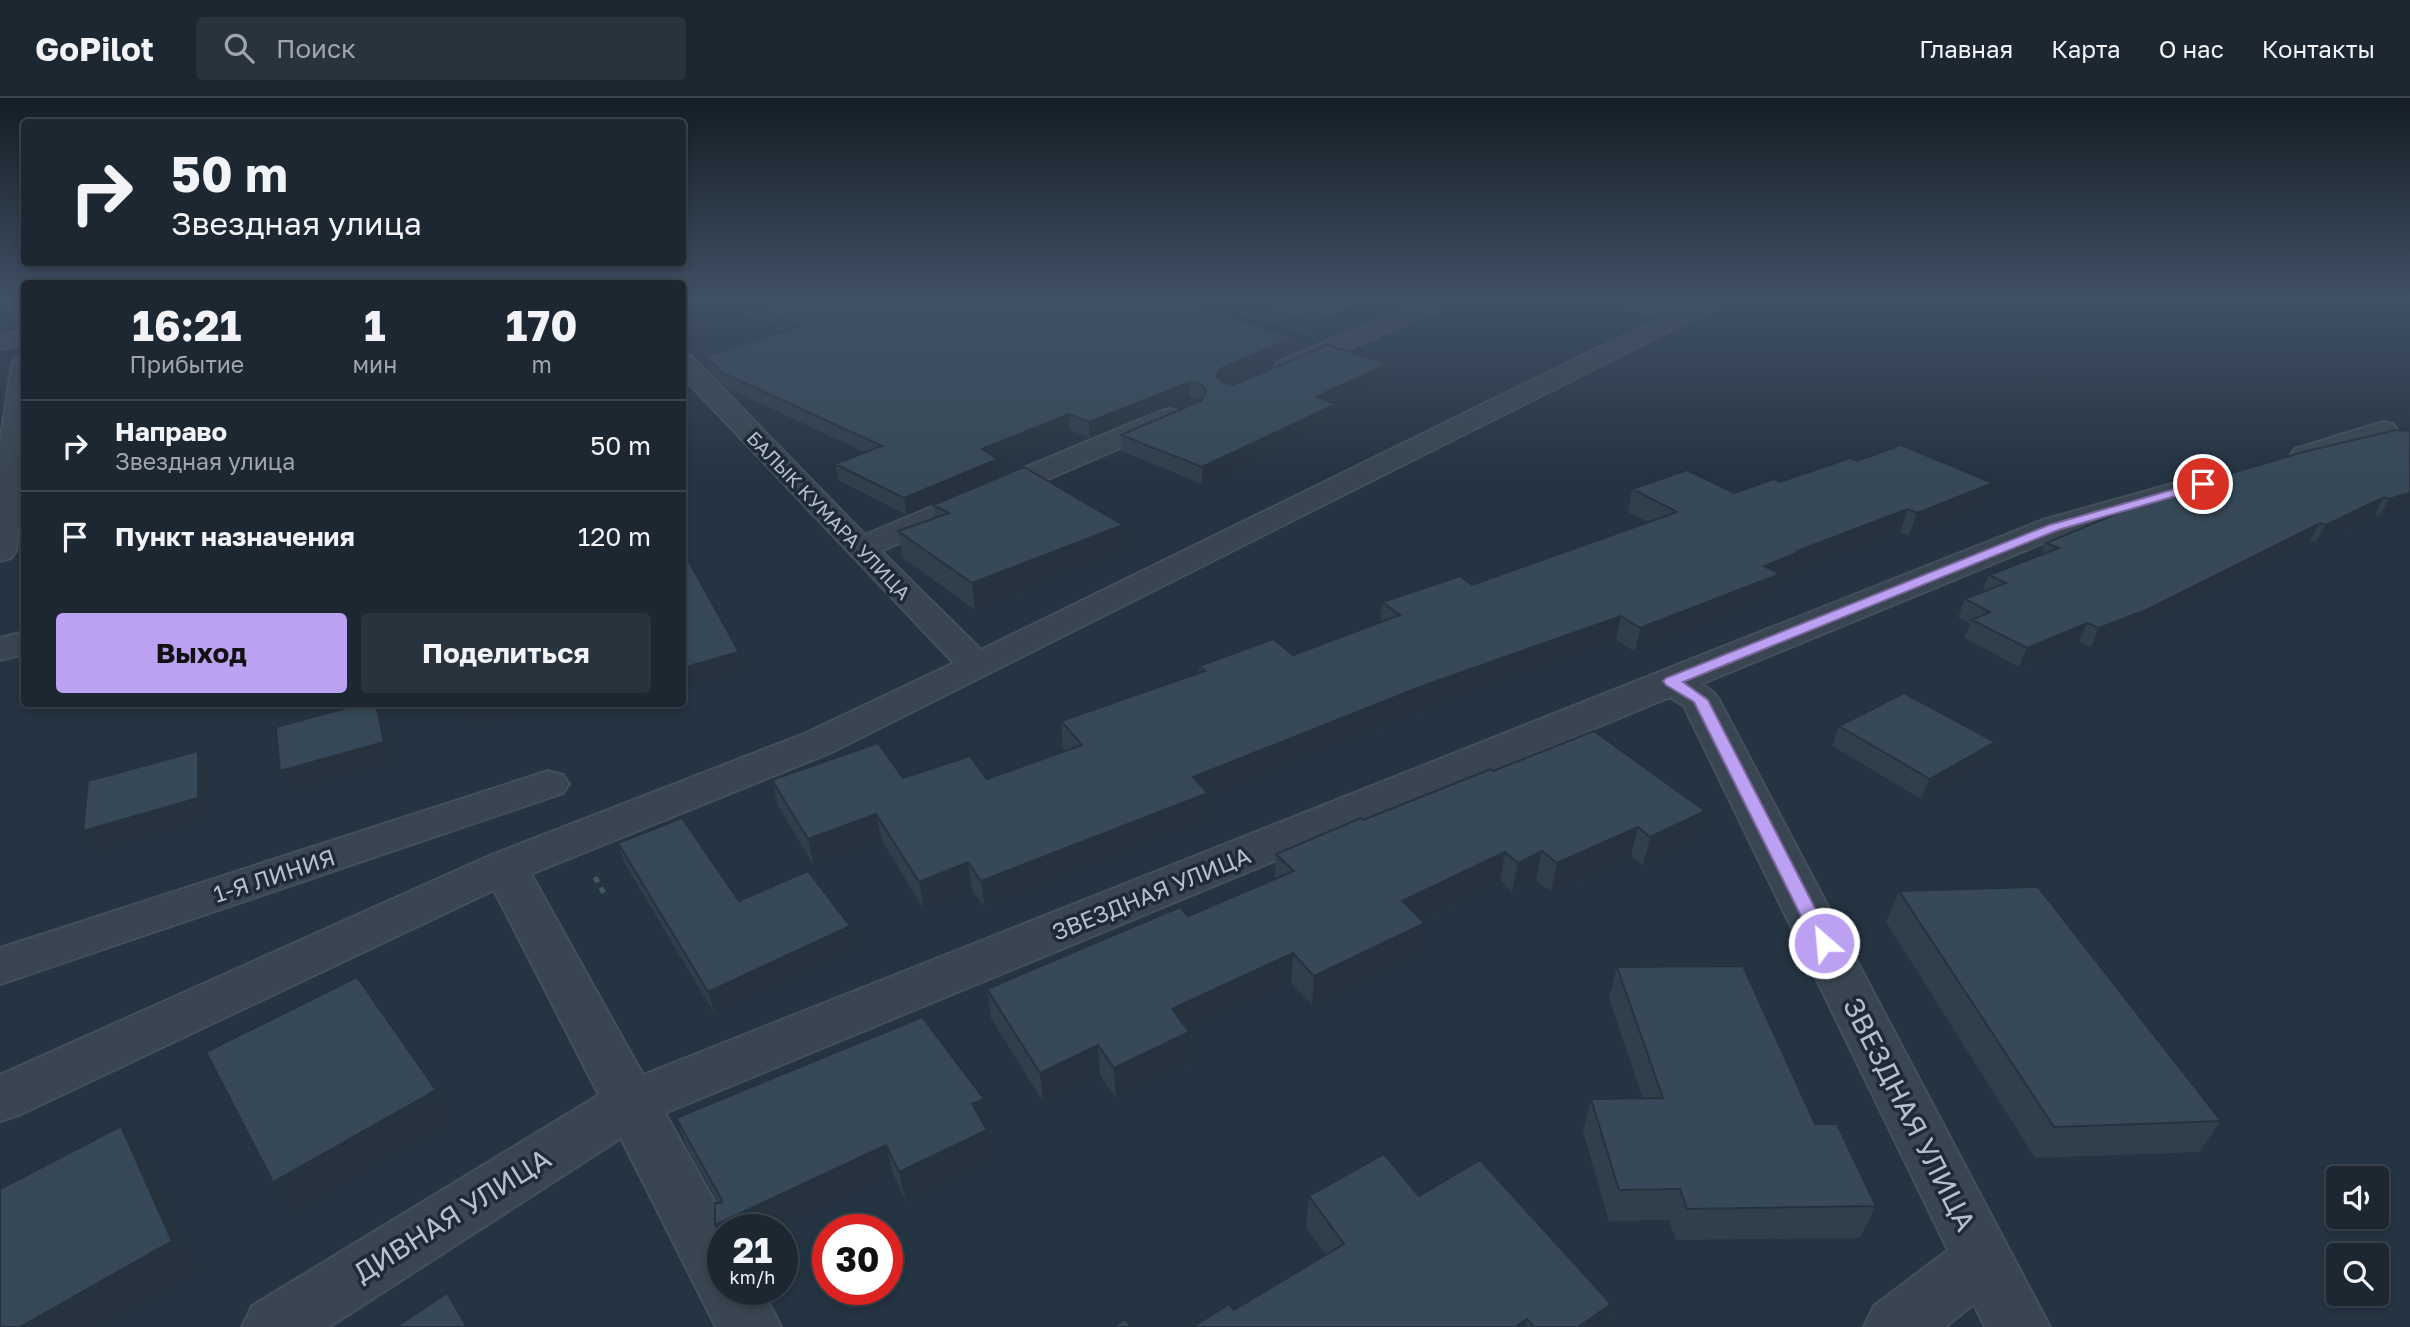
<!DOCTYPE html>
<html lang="ru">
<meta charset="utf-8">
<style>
body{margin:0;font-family:"Golos Text",sans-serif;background:#29333e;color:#f1f3f6;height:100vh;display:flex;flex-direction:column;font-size:26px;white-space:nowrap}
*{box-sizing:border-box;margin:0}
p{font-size:23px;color:#a0a5ac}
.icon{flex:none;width:38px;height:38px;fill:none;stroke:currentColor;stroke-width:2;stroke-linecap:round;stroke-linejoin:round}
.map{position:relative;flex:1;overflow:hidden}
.drawer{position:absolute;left:21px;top:182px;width:665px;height:427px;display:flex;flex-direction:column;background:#1c2732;border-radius:7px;box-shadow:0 4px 10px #0003,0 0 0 2px #3a444d}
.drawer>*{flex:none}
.banner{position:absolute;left:21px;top:21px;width:665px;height:147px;border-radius:7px;box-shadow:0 4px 10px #0003,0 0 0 2px #3a444d;background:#1c2732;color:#f1f3f6;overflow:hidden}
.fabs{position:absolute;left:2326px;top:1068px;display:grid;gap:14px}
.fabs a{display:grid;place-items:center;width:63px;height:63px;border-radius:7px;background:#1c2732;box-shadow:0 4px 10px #0003,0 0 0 2px #3a444d;font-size:35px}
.speed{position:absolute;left:707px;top:1116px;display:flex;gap:14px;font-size:35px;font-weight:700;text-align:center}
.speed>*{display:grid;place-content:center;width:91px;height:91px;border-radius:50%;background:#1c2732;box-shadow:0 4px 10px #0003,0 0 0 2px #3a444d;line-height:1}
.speed small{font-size:18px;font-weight:400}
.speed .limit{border:10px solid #d22;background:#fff;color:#111}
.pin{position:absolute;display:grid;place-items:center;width:60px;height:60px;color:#fff;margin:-30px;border:4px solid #fff;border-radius:50%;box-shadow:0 2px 7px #0007}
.me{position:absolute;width:77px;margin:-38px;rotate:333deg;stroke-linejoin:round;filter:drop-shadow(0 0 5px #0008)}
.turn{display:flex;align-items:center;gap:24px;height:147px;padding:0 35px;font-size:32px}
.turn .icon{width:91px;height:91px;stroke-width:2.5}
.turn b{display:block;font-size:49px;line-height:60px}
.eta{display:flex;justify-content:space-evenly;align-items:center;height:119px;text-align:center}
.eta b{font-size:42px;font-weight:700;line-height:49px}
.button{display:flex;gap:14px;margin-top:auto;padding:14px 35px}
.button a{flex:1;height:80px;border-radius:7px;background:#bca0f2;color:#111;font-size:28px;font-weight:700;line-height:80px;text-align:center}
.button a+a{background:#29333e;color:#f1f3f6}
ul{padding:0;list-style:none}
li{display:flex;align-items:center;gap:21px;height:91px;padding:0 35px;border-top:2px solid #3a444d}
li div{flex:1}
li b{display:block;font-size:26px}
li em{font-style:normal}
header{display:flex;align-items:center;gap:42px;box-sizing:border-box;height:98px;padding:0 35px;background:#1c2732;border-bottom:2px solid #3a444d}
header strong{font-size:33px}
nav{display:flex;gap:38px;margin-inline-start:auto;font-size:24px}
.search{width:490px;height:63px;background:#29333e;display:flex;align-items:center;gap:18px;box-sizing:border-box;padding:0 24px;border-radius:7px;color:#a0a5ac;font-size:26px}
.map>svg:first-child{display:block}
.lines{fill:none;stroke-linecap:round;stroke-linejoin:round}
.minor-casing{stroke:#434f5b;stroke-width:4}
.path{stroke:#405b5a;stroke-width:5;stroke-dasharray:6 6;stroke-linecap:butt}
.minor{fill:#394652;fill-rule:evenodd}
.wall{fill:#2f3f4c}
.shaded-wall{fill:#26333e}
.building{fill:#374958;stroke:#26333e;stroke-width:2}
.route{fill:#bca0f2;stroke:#7a689d;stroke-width:2}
.labels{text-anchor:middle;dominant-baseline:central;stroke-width:7;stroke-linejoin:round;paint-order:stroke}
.far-street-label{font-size:19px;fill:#b6c0cc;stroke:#1e2b37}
.street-label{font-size:23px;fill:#b6c0cc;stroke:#1e2b37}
.near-street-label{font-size:28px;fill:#b6c0cc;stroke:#1e2b37}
</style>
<header>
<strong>GoPilot</strong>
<div class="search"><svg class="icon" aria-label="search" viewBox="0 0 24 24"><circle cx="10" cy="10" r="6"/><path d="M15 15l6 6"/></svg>Поиск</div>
<nav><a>Главная</a><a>Карта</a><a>О нас</a><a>Контакты</a></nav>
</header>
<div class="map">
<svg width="2410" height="1229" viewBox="0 0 2410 1229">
<rect width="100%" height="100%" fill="#253442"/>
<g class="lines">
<g class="minor-casing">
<path id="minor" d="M 1421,203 L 1450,203 L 1447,208 L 1296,274 L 1287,276 L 1278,274 L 1275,269 L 1278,264 Z
M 1615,203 L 1722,203 L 1719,208 L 832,654 L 531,776 L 643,977 L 2043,422 L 2190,381 L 2200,378 L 2210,381 L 2215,387 L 2210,393 L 2065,436 L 1701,586 L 1713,594 L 1719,602 L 2050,1229 L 1985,1229 L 1974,1206 L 1945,1229 L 1864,1229 L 1874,1208 L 1948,1152 L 1684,608 L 1670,599 L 665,1015 L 730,1132 L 723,1132 L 723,1192 L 762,1192 L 781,1229 L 716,1229 L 621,1040 L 329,1229 L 242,1229 L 252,1208 L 599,997 L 494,792 L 19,1017 L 0,1023 L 0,977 L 489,758 L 804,636 L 954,565 L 682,278 L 682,256 L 691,258 L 865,437 L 1160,313 L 1169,311 L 1178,313 L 1182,319 L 1178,325 L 881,453 L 981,552 L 1664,218 L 1618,208 Z
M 24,233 L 24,247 L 0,251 L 0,237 Z
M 24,259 L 24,375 L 16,453 L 11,460 L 0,463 L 0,345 L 12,266 L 15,261 Z
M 2383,324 L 2393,326 L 2397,332 L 2393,338 L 2305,365 L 2295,363 L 2291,357 L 2295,351 Z
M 24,534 L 24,556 L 0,562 L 0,540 Z
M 548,673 L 563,677 L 569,686 L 563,695 L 0,886 L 0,850 Z"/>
</g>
<path class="path" d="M 595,779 L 605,797"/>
<use href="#minor" class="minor"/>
</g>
<path class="wall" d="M 716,203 L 1176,203 L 1294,239 L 1294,253 L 1223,284 L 1233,287 L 1387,266 L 1386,281 L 1334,305 L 1336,306 L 1335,322 L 1202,386 L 1121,353 L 1121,337 L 1201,302 L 1190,299 L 1090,340 L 1070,332 L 998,362 L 1000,378 L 907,417 L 838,382 L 835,366 L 864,354 L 725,289 L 709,273 L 706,258 L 785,233 Z
M 1196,203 L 1343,203 L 1356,221 L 1313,239 Z
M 2410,333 L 2410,409 L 2379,418 L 2375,416 L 2316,444 L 2310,442 L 2137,530 L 2091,549 L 2079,543 L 2019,569 L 1964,540 L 1970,526 L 1958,519 L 1965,501 L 1982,494 L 1989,477 L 2041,457 L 2046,445 Z
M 1857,363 L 1985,407 L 1909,438 L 1900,434 L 1793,475 L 1792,477 L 1777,483 L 1773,499 L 1635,554 L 1616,542 L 1422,612 L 1208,699 L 1208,721 L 985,810 L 972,792 L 924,811 L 882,743 L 814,768 L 778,708 L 772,682 L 987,681 L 1066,653 L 1063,649 L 1061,623 L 1199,575 L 1199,568 L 1293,557 L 1380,525 L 1382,504 L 1472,487 L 1648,424 L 1628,414 L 1632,391 L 1734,395 L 1780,384 Z
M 933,407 L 1123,427 L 1124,452 L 975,512 L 902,459 L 898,433 L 935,420 Z
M 1839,628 L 1995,644 L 1986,665 L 1921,701 L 1832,648 Z
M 1493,673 L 1697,741 L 1643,767 L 1631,758 L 1551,794 L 1536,782 L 1512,793 L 1500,782 L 1420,821 L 1421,854 L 1312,907 L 1291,884 L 1188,933 L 1190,964 L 1116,1000 L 1100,977 L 1043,1004 L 991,920 L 987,891 L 1188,818 L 1275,781 L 1276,756 L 1363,722 Z
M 618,745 L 739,803 L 850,828 L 855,850 L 715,916 L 625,766 Z
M 1899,793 L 2221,1023 L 2199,1054 L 2035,1060 L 1886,824 Z
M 1617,869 L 1815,1026 L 1876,1108 L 1860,1140 L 1676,1142 L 1669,1122 L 1609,1123 L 1583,1033 L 1591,1001 L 1643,1001 L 1609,900 Z
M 984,1001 L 988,1030 L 987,1031 L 992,1061 L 906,1103 L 893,1076 L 718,1105 L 687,1049 L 676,1020 Z
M 1309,1098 L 1419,1098 L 1611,1206 L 1604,1229 L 1193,1229 L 1234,1212 L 1326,1157 L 1306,1130 Z"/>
<path class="shaded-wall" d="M 1357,207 L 1356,221 L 1313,239 L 1313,225 Z
M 1294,239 L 1294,253 L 1222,285 L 1216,277 L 1222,270 Z
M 1387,266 L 1386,281 L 1315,315 L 1316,299 Z
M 1190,284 L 1190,299 L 1090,340 L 1089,324 Z
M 1336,306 L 1335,322 L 1202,386 L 1202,369 Z
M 1069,316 L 1070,332 L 998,362 L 1000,378 L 907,417 L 904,400 L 982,351 Z
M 1993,385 L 1985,407 L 1909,438 L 1917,415 Z
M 2410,395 L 2410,409 L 2379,418 L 2389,401 Z
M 2384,399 L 2375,416 L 2316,444 L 2326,427 Z
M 1908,411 L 1900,434 L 1793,475 L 1792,477 L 1777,483 L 1773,499 L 1635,554 L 1640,530 L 1764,468 L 1797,453 Z
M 2320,425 L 2310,442 L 2137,530 L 2091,549 L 2099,530 Z
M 1123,427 L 1124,452 L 975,512 L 972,485 Z
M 1621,518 L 1616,542 L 1422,612 L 1208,699 L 1208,721 L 985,810 L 981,783 L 1193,679 L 1425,587 Z
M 2087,525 L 2079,543 L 2019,569 L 2027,550 Z
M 739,554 L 744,574 L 682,592 L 682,570 Z
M 376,606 L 377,606 L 385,622 L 393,665 L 291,694 L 280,673 Z
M 480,606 L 557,606 L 471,631 L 463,610 Z
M 1995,644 L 1986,665 L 1921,701 L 1930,681 Z
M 198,653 L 210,673 L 210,721 L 97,754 L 83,733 Z
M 1705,713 L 1697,741 L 1643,767 L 1650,739 Z
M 876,716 L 882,743 L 814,768 L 808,741 Z
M 1638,729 L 1631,758 L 1551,794 L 1557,765 Z
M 1542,753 L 1536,782 L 1512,793 L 1518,765 Z
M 1505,754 L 1500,782 L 1399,831 L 1402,803 Z
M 968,764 L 972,792 L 924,811 L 919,784 Z
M 1425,825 L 1421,854 L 1312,907 L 1314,878 Z
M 850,828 L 855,850 L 715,916 L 708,894 Z
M 1293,855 L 1291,884 L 1172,941 L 1172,911 Z
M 1189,934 L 1190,964 L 1116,1000 L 1114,970 Z
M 1098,947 L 1100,977 L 1043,1004 L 1040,975 Z
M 436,992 L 452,1024 L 295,1115 L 273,1084 Z
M 984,1001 L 988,1030 L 977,1035 L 972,1006 Z
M 121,1028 L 146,1060 L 197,1174 L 103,1229 L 20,1229 Z
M 987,1032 L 992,1061 L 906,1103 L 899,1074 Z
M 886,1047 L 893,1076 L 776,1132 L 723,1132 L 723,1148 L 715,1127 Z
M 1611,1206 L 1604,1229 L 1578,1229 Z
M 1527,1221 L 1525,1229 L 1515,1229 Z"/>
<path class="building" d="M 744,203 L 1176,203 L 1294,239 L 1222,270 L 1216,277 L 1222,284 L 1233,287 L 1328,247 L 1387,266 L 1316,299 L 1336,306 L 1202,369 L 1121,337 L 1201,303 L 1206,293 L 1201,286 L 1190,284 L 1089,324 L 1069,316 L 982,351 L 998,361 L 904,400 L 835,366 L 882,348 L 721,274 L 706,258 L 802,228 Z
M 1240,203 L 1343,203 L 1357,207 L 1313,225 Z
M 2396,332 L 2410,333 L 2410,395 L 2389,401 L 2384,399 L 2326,427 L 2320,425 L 2146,512 L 2099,530 L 2087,525 L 2027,550 L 1972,522 L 1990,514 L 1965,501 L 2006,485 L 1989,477 L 2059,450 L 2046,445 L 2174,392 L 2303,354 Z
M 1901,347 L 1993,385 L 1917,415 L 1908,411 L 1797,453 L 1799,454 L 1764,468 L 1780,476 L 1640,530 L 1621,518 L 1425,587 L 1193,679 L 1208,695 L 981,783 L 968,764 L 919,784 L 876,716 L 808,741 L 772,682 L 878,645 L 903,680 L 970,658 L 987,681 L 1082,647 L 1061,623 L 1205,573 L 1199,568 L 1273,541 L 1293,557 L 1400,517 L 1382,504 L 1460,478 L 1472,487 L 1677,414 L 1632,391 L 1687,372 L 1734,395 L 1774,381 L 1780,384 L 1850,360 L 1857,363 Z
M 1024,369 L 1123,427 L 972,485 L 898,433 L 949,415 L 933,407 Z
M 682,451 L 739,554 L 682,570 Z
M 1904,595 L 1995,644 L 1930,681 L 1839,628 Z
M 361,606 L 376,606 L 384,644 L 280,673 L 276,629 Z
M 462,606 L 480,606 L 463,610 Z
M 1594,633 L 1705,713 L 1650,739 L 1638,729 L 1557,765 L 1542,753 L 1518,765 L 1505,754 L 1402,803 L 1425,825 L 1314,878 L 1293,855 L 1172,911 L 1189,934 L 1114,970 L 1098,947 L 1040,975 L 987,891 L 1180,809 L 1188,818 L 1294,773 L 1276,756 L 1361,720 L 1363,722 L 1491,671 L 1493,673 Z
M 198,653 L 198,700 L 83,733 L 88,683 Z
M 682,720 L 739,803 L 808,773 L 850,828 L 708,894 L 618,745 Z
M 2038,789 L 2221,1023 L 2054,1029 L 1899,793 Z
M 1743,868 L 1815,1026 L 1837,1026 L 1876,1108 L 1687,1111 L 1680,1091 L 1619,1092 L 1591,1001 L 1663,1000 L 1617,869 Z
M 357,879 L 436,992 L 273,1084 L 206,954 Z
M 922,919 L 984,1001 L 972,1006 L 987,1032 L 899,1074 L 886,1047 L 715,1127 L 715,1105 L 721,1105 L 722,1102 L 676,1020 Z
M 121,1028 L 172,1143 L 20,1229 L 0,1229 L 0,1091 Z
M 1384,1056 L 1419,1098 L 1480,1062 L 1611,1206 L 1578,1229 L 1534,1229 L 1527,1221 L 1515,1229 L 1193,1229 L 1229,1206 L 1234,1212 L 1344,1146 L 1309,1098 Z
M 447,1195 L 467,1229 L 396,1229 Z
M 1125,1221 L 1131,1229 L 1113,1229 Z"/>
<linearGradient id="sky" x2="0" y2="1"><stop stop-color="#141d24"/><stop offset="0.54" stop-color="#405065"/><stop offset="1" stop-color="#405065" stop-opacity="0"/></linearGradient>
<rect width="2410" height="375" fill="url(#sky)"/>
<path class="route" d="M 2203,383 L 2209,386 L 2207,389 L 2058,432 L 1683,584 L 1708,602 L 1833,845 L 1830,850 L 1824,852 L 1817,850 L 1694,604 L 1666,587 L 1663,583 L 1666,580 L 2049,427 Z"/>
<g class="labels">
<g class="far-street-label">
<text transform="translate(829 417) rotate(46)">БАЛЫК КУМАРА УЛИЦА</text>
</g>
<g class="street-label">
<text transform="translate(274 777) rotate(-18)">1-Я ЛИНИЯ</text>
<text transform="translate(1151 795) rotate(-22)">ЗВЕЗДНАЯ УЛИЦА</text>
</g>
<g class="near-street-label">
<text transform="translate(1910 1016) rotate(63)">ЗВЕЗДНАЯ УЛИЦА</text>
<text transform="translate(452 1117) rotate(-32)">ДИВНАЯ УЛИЦА</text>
</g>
</g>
</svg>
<div class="fabs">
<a><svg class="icon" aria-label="sound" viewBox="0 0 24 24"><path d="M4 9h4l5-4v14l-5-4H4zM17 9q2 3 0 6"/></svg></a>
<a><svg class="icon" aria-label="search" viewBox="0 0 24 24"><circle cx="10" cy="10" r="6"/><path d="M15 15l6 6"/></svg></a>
</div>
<div class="speed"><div>21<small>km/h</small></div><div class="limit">30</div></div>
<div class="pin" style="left:2203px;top:386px;background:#d93025"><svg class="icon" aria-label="arrive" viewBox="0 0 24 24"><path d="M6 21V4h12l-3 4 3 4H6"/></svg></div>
<svg class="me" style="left:1824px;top:845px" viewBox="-20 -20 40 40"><circle r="17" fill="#bca0f2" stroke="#fff" stroke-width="3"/><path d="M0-11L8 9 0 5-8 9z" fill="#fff"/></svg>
<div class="banner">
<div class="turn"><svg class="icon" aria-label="right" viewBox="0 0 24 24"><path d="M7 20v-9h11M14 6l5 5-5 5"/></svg><div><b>50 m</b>Звездная улица</div></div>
</div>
<section class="drawer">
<div class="eta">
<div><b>16:21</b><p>Прибытие</p></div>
<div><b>1</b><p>мин</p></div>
<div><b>170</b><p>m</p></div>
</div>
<ul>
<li><svg class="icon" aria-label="right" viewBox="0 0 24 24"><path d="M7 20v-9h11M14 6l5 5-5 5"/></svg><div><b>Направо</b><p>Звездная улица</p></div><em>50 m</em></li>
<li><svg class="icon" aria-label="arrive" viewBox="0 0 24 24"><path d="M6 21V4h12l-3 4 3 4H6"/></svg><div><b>Пункт назначения</b></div><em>120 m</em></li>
</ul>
<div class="button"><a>Выход</a><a>Поделиться</a></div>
</section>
</div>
